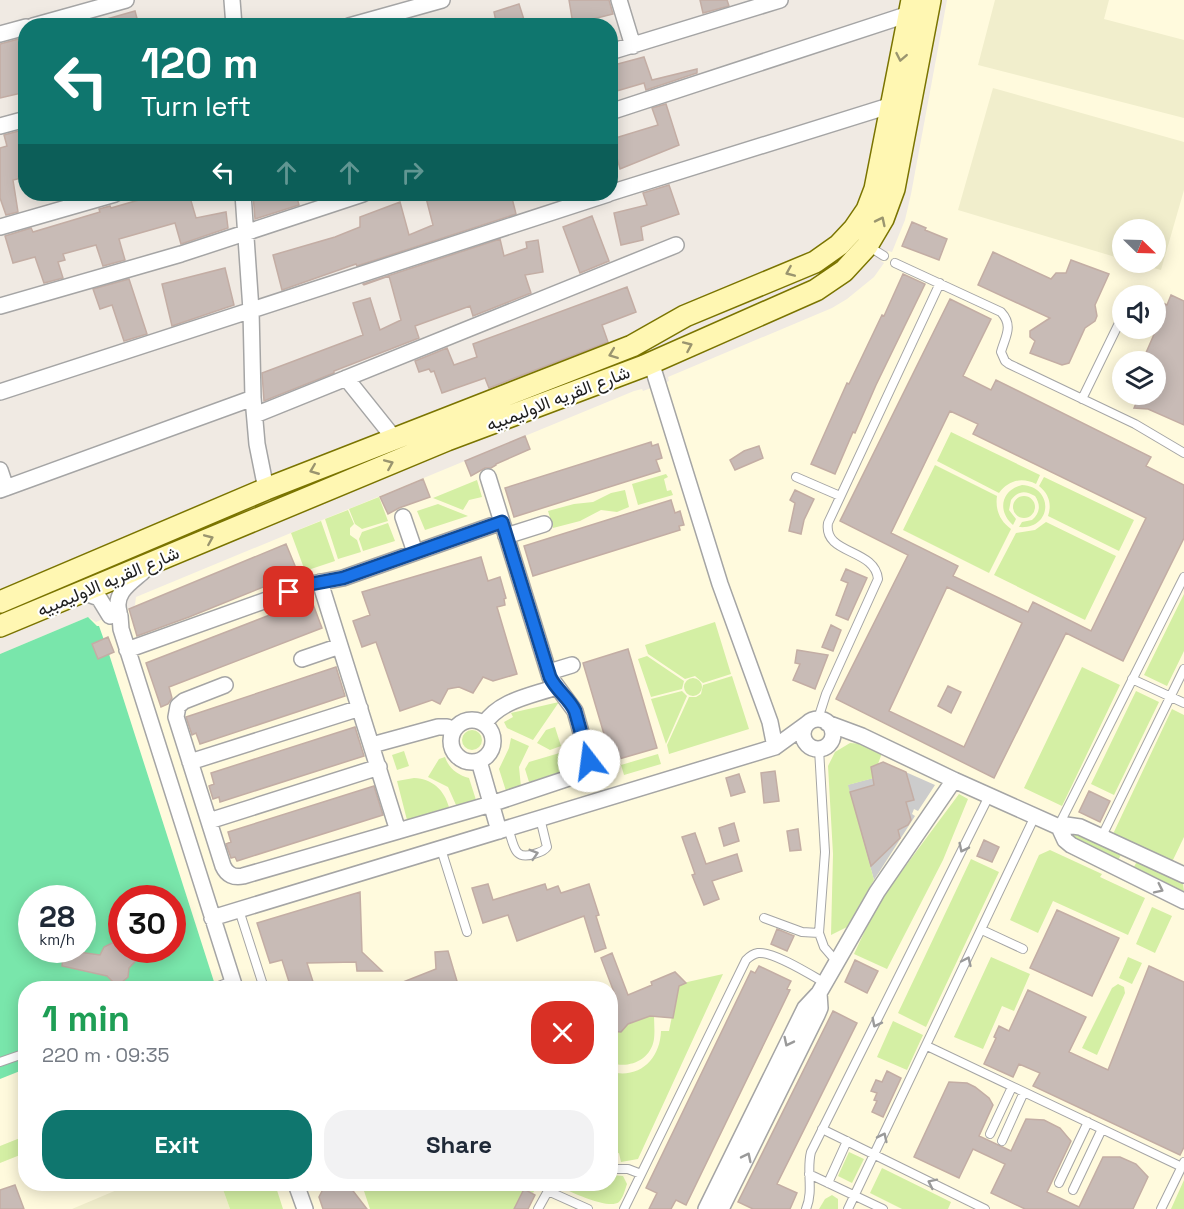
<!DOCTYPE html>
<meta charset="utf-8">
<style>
body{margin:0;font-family:"Space Grotesk",Vazirmatn,sans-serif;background:#f2f2f3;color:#1f2937;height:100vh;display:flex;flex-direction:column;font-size:22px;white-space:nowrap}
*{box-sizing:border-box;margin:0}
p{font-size:20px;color:#747a83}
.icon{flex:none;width:33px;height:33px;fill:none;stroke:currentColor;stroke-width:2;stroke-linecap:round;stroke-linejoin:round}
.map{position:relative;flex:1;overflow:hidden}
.side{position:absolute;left:18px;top:981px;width:600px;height:210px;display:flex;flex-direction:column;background:#fff;border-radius:24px;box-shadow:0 3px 15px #0003}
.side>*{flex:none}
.banner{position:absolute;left:18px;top:18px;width:600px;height:183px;border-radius:24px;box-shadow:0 3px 15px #0003;background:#0f766e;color:#fff;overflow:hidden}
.needle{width:39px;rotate:113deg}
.buttons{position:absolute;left:1112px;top:219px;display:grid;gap:12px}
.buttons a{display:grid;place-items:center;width:54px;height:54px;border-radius:50%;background:#fff;box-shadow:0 3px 15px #0003;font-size:30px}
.speed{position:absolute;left:18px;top:885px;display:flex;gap:12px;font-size:30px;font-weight:700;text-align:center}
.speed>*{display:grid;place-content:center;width:78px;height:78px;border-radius:50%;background:#fff;box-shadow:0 3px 15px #0003;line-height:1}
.speed small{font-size:15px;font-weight:400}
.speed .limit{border:9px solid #d22;background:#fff;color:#111}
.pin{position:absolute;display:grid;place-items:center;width:51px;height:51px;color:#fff;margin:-26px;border-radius:12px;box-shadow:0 3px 9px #0006}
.me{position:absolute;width:66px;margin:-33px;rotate:345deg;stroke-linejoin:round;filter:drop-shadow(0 0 4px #0008)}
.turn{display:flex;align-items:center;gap:21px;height:126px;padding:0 24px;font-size:27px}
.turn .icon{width:78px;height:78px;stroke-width:2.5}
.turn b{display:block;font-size:42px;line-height:51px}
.lanes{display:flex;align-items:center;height:57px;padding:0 24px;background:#0003;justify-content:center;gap:30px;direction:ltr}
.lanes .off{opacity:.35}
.round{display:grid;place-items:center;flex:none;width:63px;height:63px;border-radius:24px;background:#f2f2f3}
.headline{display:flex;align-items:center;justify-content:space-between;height:102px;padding:0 24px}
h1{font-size:36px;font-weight:700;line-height:45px;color:#1e9e55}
.cta{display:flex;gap:12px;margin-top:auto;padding:12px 24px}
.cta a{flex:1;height:69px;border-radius:24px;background:#0f766e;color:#fff;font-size:24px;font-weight:700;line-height:69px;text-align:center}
.cta a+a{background:#f2f2f3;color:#1f2937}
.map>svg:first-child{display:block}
.education{fill:#fffadd;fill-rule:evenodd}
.religious{fill:#ccc}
.farmland{fill:#f1eecc}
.grass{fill:#d4efa4}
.pitch{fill:#79e6ab;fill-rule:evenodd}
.building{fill:#c8bbb6;stroke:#c3ada4;stroke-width:1.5;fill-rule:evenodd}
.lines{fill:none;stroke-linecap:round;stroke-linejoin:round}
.service-casing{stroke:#a5a5a5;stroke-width:10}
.minor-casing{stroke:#a5a5a5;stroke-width:18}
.secondary-casing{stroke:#7a7400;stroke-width:24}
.service{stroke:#fff;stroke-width:8}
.minor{stroke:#fff;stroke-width:15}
.secondary{stroke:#fff7b2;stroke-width:21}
.oneway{stroke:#9a956f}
.oneway2{stroke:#9a9a9a}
.route-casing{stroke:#114b97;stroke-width:15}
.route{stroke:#1a73e8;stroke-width:10}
.labels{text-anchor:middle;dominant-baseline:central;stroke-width:4.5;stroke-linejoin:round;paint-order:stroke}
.street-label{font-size:18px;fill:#1e1e1e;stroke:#fff}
</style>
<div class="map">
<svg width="1184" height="1209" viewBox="0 0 1184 1209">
<rect width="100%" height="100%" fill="#f0eae3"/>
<path class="education" d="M 947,0 L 1184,0 L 1184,1209 L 0,1209 L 0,654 L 88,617 L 96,622 L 128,608 L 130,611 L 135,605 L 136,597 L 634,391 L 642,389 L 643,391 L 669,381 L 668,377 L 832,308 L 847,299 L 874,277 L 884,263 L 881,261 L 888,251 L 892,252 L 905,220 L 911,194 ZM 1122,230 L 1155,230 L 1155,262 L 1122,262 ZM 1122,296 L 1155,296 L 1155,328 L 1122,328 ZM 1122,362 L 1155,362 L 1155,394 L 1122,394 ZM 32,898 L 82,898 L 82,950 L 32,950 ZM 122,898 L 172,898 L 172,950 L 122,950 ZM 26,988 L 610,988 L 610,1184 L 26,1184 Z"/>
<path class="religious" d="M 883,762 L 935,785 L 918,811 L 914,809 L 912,814 L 915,816 L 874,880 L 847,785 L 873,778 L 871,767 Z"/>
<path class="farmland" d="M 995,0 L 1109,0 L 1104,19 L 1184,40 L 1184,118 L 978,65 Z
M 993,88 L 1184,142 L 1184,190 L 1161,270 L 1135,263 L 1155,262 L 1155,230 L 1122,230 L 1122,259 L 958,210 Z
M 131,1184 L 221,1184 L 230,1209 L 72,1209 Z"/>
<path class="grass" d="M 951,432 L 1040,475 L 1036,484 C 1022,477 1009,480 999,493 L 937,461 Z
M 935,465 L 997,496 C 995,510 1000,521 1011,529 L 989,573 L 903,530 Z
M 666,474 L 668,477 L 664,479 L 667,491 L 671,490 L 673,495 L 638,505 L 632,484 Z
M 1044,477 L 1134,520 L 1119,551 L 1048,516 C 1052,504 1049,494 1039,486 Z
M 477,480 L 482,497 L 469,500 L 463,510 L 433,498 Z
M 1022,485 C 1055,487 1052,530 1019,527 L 1022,522 L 1032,520 C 1040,513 1041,505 1035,496 C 1025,490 1018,491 1011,500 L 1009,510 L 1016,519 L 1013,525 C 997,511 1001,490 1022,485 Z
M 625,490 L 629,507 L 617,512 L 601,510 L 580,521 L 553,528 L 548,511 L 574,504 L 593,502 L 611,493 Z
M1013 507a11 11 0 1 1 22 0a11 11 0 1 1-22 0Z
M 379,497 L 388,521 L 362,529 L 355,524 L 349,509 Z
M 438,504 L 468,516 L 425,530 L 417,511 Z
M 348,510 L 354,524 L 350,528 L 350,535 L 357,540 L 361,552 L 338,559 L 325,519 Z
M 321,521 L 335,561 L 305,571 L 291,533 Z
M 1046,522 L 1116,556 L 1085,620 L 994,575 L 1016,533 L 1035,530 Z
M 388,523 L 395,541 L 363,551 L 359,539 L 362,532 Z
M 1184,594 L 1184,651 L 1167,686 L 1144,675 Z
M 715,622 L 731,674 L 703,683 L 695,676 L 685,679 L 648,654 L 645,645 Z
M 647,656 L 684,681 L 682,689 L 651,697 L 638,659 Z
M 1082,667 L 1120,685 L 1062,806 L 1024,788 Z
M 732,676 L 749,729 L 669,754 L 667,745 L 689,697 L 696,697 L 701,694 L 703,685 Z
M684 687a9 9 0 1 1 18 0a9 9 0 1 1-18 0Z
M 682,691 L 687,696 L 666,744 L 651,699 Z
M 1136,691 L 1159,702 L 1114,795 L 1091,784 Z
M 559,702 L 533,740 L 507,728 L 504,722 L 513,717 L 511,713 Z
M 1172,709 L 1184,715 L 1184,837 L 1172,862 L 1113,834 Z
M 555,727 L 561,746 L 550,750 L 537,743 L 546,730 Z
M462 740a10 10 0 1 1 20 0a10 10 0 1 1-20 0Z
M 511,738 L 529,746 L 519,767 L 521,787 L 506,791 L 499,769 L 509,748 Z
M 850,743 L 863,744 L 882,753 L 878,764 L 871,767 L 874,778 L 848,785 L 874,880 L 847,927 L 831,935 L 833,854 L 828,766 L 835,752 Z
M 404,751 L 409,766 L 397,770 L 392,755 Z
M 563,752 L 568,770 L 529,782 L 525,769 L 529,762 Z
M 658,754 L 661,764 L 624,775 L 621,765 Z
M 445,757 C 449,769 458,775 469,778 L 476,800 L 456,805 L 448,787 L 428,777 L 439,759 Z
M 414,778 C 433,779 444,790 449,807 L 407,820 L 397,781 Z
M 959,794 L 968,799 L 943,860 L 887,969 L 854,954 L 869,922 L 884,895 Z
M 1073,830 L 1122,852 L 1118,861 L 1072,839 L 1070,833 Z
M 1050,850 L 1102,874 L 1100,877 L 1145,898 L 1128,935 L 1053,901 L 1038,933 L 1010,920 L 1039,855 Z
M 971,859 L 999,872 L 926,1027 L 898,1013 Z
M 1137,861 L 1183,884 L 1184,891 L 1132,871 Z
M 1152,907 L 1172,916 L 1155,953 L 1136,944 Z
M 991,957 L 1030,974 L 1014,1011 L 1002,1006 L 983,1049 L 954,1037 Z
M 1128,957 L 1142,963 L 1132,984 L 1119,978 Z
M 723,974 L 638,1159 L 621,1162 L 619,1153 L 611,1155 L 611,1072 C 640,1079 660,1059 661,1031 L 669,1031 L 678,986 L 683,983 Z
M 1118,984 L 1124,987 L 1125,993 L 1097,1055 L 1082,1048 L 1112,988 Z
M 654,1015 C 654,1023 655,1031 654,1039 C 651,1060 629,1069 611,1063 L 610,1030 L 621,1032 L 626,1026 L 627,1022 Z
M 893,1021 L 923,1035 L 907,1070 L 877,1057 Z
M 25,1136 L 25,1153 L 0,1163 L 0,1146 Z
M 849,1152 L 864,1159 L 852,1183 L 838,1176 Z
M 882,1168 L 951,1202 L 948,1209 L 902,1209 L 870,1193 Z
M 611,1175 L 623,1176 L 627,1184 C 625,1190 623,1198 619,1202 C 610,1209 580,1196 569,1191 L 565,1187 L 565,1184 L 610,1184 Z
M 1184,1180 L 1184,1209 L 1171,1209 Z
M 221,1184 L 275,1184 L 283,1209 L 230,1209 Z
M 367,1184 L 448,1184 L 449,1186 L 458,1184 L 537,1185 L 533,1193 L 524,1189 L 515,1209 L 370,1209 L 362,1185 Z
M 832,1195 L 838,1199 L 838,1209 L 819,1209 L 825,1199 Z"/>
<path class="pitch" d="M 88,617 L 97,626 L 99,626 L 109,654 L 216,988 L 26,988 L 25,1069 L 0,1079 L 0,654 ZM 32,898 L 82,898 L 82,950 L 32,950 ZM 122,898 L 172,898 L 172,950 L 122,950 Z"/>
<path class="building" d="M 569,0 L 609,0 L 613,14 L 573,24 Z
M 700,0 L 727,0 L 729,6 L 703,13 Z
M 519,4 L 526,26 L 497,26 L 494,12 Z
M 135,11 L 139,26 L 96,26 L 96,22 Z
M 26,37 L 26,92 L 0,98 L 0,44 Z
M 644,57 L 652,80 L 697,69 L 697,73 L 646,90 L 644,83 L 610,93 L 610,66 Z
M 666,104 L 679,145 L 620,169 L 612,139 L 658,125 L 652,108 Z
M 26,129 L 26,177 L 13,180 L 18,212 L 6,215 L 0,198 L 0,148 L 7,146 L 4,135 Z
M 669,185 L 679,214 L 641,227 L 643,240 L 621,245 L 614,213 L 647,205 L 643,193 Z
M 169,194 L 189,194 L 196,218 L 226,212 L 228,228 L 181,244 L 175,223 L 119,239 L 125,260 L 103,266 L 96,245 L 63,254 L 65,260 L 58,262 L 63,278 L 44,283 L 35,257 L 13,263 L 5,236 L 31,228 L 33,232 L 100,212 L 99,209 L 110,206 L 111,208 L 149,197 L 150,200 Z
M 253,194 L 296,194 L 299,205 L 255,219 Z
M 425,194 L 511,194 L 516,214 L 357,266 L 356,264 L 282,290 L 273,255 L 335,237 L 360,227 L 360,217 L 400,202 L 409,235 L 433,225 Z
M 592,216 L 609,261 L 580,273 L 563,227 Z
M 912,222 L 926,228 L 925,230 L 947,239 L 939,260 L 902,246 Z
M 500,239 L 504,256 L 527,248 L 526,242 L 538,240 L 543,272 L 525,275 L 531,293 L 473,316 L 470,306 L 415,326 L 419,338 L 334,371 L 334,373 L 264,401 L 262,373 L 363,335 L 353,303 L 370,298 L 380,330 L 401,320 L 389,276 L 364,285 L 363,284 Z
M 993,252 L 1051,279 L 1056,273 L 1066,273 L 1071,260 L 1109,274 L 1095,305 L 1097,316 L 1095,321 L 1085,328 L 1069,363 L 1062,365 L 1030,353 L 1035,341 L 1030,337 L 1030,331 L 1050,318 L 978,285 Z
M 225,268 L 234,305 L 172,326 L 162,284 Z
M 903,274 L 925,284 L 876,385 L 855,433 L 853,432 L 835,474 L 811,464 L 847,383 L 849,384 L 882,315 L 884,316 Z
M 129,279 L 147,334 L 124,341 L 112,305 L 100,309 L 93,289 Z
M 627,287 L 636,312 L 602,325 L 608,342 L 489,388 L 485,378 L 442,393 L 434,371 L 431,372 L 429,369 L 419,372 L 415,361 L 447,348 L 454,365 L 477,357 L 473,344 Z
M 1171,295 L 1184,301 L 1184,425 L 1148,409 L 1134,408 L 1140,394 L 1155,394 L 1155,362 L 1142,362 L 1155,332 L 1155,299 L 1167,305 Z
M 950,299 L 991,319 L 963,376 L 991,390 L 996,380 L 1151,457 L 1146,466 L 1184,485 L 1184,538 L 1123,661 L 1066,633 L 994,778 L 836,699 L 908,555 L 840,521 ZM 950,411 L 978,424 L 973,434 L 1146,518 L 1091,631 L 1033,602 L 1028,612 L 953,576 L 958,566 L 891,533 ZM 947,587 L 1022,623 L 964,747 L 889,711 Z
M 525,436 L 530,449 L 496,464 L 496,465 L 491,468 L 485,468 L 471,476 L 465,461 Z
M 651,442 L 652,446 L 658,444 L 662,458 L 656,460 L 660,471 L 514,517 L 505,488 Z
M 759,446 L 763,458 L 735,470 L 730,460 L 744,451 Z
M 423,479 L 430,497 L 399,508 L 388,514 L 380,497 Z
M 795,490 L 814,499 L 804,520 L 801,534 L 789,531 L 795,503 L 790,500 Z
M 671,500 L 675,513 L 680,511 L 684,525 L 679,526 L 680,530 L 533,576 L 524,546 Z
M 286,544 L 298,573 L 189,617 L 137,636 L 129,609 Z
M 481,557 L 488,581 L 500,577 L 506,598 L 504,599 L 505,605 L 497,607 L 517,674 L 493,681 L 483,677 L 473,693 L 459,687 L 453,688 L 448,689 L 440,704 L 432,700 L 400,711 L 376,642 L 362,647 L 353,621 L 370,615 L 362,592 Z
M 846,569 L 867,578 L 848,620 L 836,615 L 848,583 L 841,580 Z
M 311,599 L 322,628 L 169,687 L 172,698 L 168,704 L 161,707 L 146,663 Z
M 831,625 L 841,630 L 833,651 L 822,647 Z
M 108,637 L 114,652 L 98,659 L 92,644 Z
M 628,649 L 657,748 L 612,761 L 583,663 Z
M 797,650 L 828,655 L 815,689 L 793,680 L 800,664 L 795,663 Z
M 336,667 L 345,696 L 200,744 L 196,733 L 192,735 L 186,717 Z
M 948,686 L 961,692 L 951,713 L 938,706 Z
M 355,727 L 364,756 L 220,802 L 219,797 L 213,799 L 209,786 L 214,784 L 211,773 Z
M 883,762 L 906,772 L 914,800 L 906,802 L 911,820 L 908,825 L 898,830 L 900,838 L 871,866 L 850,792 L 874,785 L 871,767 Z
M 775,771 L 779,801 L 764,803 L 761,773 Z
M 739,774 L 745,792 L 731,796 L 726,778 Z
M 374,786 L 383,815 L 237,861 L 235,857 L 231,858 L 226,844 L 231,842 L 228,832 Z
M 1089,791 L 1110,801 L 1100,822 L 1079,812 Z
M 734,823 L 739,841 L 724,846 L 719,828 Z
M 798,829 L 801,850 L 790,851 L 787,831 Z
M 695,833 L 706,864 L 737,854 L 742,871 L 712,881 L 719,899 L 704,905 L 692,875 L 695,874 L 682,837 Z
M 984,840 L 999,847 L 992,862 L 977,856 Z
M 488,884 L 493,900 L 545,884 L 547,890 L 558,886 L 561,893 L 589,884 L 599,915 L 596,916 L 606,948 L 595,952 L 584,916 L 517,941 L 508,915 L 483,923 L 472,888 Z
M 360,892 L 362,952 L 382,971 L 357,971 L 356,962 L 307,963 L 315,988 L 291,988 L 282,960 L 270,963 L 257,923 Z
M 1057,910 L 1119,938 L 1092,996 L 1030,968 Z
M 777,929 L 794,936 L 787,951 L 771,944 Z
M 112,943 L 120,945 L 122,950 L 146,950 L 129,968 L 128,977 L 122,982 L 113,982 L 107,976 L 62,966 L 64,950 L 100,955 L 104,947 Z
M 448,951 L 459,988 L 388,988 L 436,969 L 435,952 Z
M 612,953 L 628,995 L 652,985 L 651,982 L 675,972 L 686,983 L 679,986 L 673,1018 L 650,1016 L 628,1024 L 621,1032 L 610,1031 L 610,1002 L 617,1000 L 601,958 Z
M 855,960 L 878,971 L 867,993 L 845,982 Z
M 759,966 L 791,981 L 787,989 L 790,990 L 686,1205 L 676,1200 L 671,1209 L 649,1209 L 657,1193 L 646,1188 L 751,971 L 755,973 Z
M 1149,966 L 1184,982 L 1184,1147 L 1180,1155 L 1033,1086 L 1040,1073 L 1019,1064 L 1013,1077 L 984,1064 L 996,1038 L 994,1037 L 999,1026 L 1009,1031 L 1028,990 L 1086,1017 L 1069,1052 L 1108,1070 Z
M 833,1011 L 857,1023 L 777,1184 L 797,1193 L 790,1209 L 753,1209 L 738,1202 Z
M 887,1071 L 901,1078 L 883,1117 L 872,1112 L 877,1101 L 874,1100 L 877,1093 L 871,1091 L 876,1080 L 882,1082 Z
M 949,1082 L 967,1083 L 975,1087 L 989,1098 L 993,1105 L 979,1136 L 1011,1151 L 1026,1119 L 1044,1120 L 1060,1128 L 1071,1141 L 1047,1192 L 1079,1207 L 1103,1157 L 1120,1157 L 1136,1164 L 1148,1177 L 1133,1209 L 1025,1209 L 991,1193 L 1005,1164 L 973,1149 L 959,1178 L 914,1157 Z
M 15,1185 L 24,1209 L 0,1209 L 0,1190 Z
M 330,1186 L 342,1190 L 350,1187 L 367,1209 L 323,1209 L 319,1197 L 323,1189 Z
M 524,1189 L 535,1195 L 528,1209 L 514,1209 Z"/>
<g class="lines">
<g class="service-casing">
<path id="service" d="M 868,246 L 884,256
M 895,263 L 1001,312 C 1014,326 1005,337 1001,352 L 1005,361 L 1009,364 L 1135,424 L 1184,453
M 1082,399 L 1122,317
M 796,477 L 840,496
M 1132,679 L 1184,703
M 818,719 L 826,694 L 878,579 C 875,548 823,555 828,523 L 940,283
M 819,749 L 825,852 L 819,933 L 824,947 L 836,961
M 1059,825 L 1184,577
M 508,828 C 514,844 513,861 534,854 C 540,852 543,852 547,847 L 540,818
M 1102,836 L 1184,669
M 441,849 L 467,932
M 239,910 L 264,988
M 764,918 L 802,932 L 819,933
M 982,930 L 1023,949
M 216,987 L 232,981
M 927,1046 L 1182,1167
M 0,1062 L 26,1053
M 822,1129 L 985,1209
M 990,1134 L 1012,1087
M 1002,1141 L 1024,1092
M 610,1169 L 628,1169 L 641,1174
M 809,1174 L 883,1209
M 828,1183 L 847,1141
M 1059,1183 L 1088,1122
M 298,1188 L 312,1184
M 1073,1190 L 1102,1129
M 548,1191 L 588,1209
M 538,1209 L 548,1191 L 554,1184
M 624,1209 L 746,960 C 750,956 753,954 758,953 C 773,951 811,975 825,983
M 806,1209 C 814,1190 806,1171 811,1152 L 989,796
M 848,1209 L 1035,816
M 1161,1209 L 1184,1162"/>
</g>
<g class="minor-casing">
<path id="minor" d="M 232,0 L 234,26
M 619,0 L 633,46
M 33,26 L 126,0
M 349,26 L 442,0
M 0,34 L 26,27
M 610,52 L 780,0
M 610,112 L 909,14
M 0,126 L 26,119
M 610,193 L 892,105
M 243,194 L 251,310 L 253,398 L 257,444 L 266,489
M 0,227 L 115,194
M 0,306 L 181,254 L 363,194
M 651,362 L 720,584 L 770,722 L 775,747
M 346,378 L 394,438
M 0,392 L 608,194
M 255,415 L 676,245
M 0,470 L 6,488
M 0,490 L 253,398
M 403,517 L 415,552
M 506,536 L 544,524
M 320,582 L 398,831
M 82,592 L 99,598 L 110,616
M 119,612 C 113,592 132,582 145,570
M 120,616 L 121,629 L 235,988
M 127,650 L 311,584 L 343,578 L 502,522
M 302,659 L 340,646
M 549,672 L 572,665
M 225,685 L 184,701 L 178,706 L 176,717 L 223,866 C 227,875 234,878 243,876 L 491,804 L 584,773 L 589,761 L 575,711 L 550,677 L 488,477
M803 734a15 15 0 1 1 30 0a15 15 0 1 1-30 0Z
M451 741a21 21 0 1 1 42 0a21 21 0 1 1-42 0Z
M 827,723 L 862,736 L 954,780 L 1059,827 L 1066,825 L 1080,827 L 1184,875
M 484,724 C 500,700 531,696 556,687
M 372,745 L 438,727 L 447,727 L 454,730
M 479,761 L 499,831
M 190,762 L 360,708
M 209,821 L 379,767
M 1059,827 L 1065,840 L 1071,845 L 1184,901
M 212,918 L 775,747 L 808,723
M 296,1184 L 305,1209
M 706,1209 L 805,1008 L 819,993 L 877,892 L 954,780
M 721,1209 L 817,1015 L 820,1008 L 819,993"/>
</g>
<g class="secondary-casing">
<path id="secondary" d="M 0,602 L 266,489 L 632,346 L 685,316 L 815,262 L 839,245 L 854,229 L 867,210 L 875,189 L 912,0
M 0,626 L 447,440 L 644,366 L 816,290 L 844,271 L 867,246 L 883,219 L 894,189 L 930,0"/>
</g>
<use href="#service" class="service"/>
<use href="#minor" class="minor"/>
<use href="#secondary" class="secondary"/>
</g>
<defs><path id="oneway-chevron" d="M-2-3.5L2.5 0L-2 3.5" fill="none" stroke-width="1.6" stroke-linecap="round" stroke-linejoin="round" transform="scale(1.5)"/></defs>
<g class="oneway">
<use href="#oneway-chevron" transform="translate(901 57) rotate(101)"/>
<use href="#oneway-chevron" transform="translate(881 221) rotate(-64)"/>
<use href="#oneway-chevron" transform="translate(790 272) rotate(157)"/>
<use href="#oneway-chevron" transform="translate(688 346) rotate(-24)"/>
<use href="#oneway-chevron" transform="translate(613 354) rotate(159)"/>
<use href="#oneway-chevron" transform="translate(389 464) rotate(-23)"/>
<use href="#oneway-chevron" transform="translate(314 470) rotate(158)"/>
<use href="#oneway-chevron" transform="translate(209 539) rotate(-23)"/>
</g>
<g class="oneway2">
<use href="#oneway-chevron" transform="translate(963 848) rotate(116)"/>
<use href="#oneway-chevron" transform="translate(534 854) rotate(-17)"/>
<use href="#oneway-chevron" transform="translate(1159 889) rotate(26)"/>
<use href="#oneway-chevron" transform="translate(967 961) rotate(-65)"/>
<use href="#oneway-chevron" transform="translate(876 1023) rotate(117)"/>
<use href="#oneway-chevron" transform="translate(788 1042) rotate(116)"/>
<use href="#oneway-chevron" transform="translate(883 1137) rotate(-64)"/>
<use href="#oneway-chevron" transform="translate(747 1157) rotate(-64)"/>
<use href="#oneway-chevron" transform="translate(932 1183) rotate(-154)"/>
</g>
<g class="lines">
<g class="route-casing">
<path id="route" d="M 289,592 L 311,584 L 343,578 L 502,522 L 550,677 C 556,690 569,698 575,711 L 589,761"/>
</g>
<use href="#route" class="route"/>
</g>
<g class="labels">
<g class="street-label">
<text transform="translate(558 398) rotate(-21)">شارع القريه الاوليمبيه</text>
<text transform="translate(108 581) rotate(-23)">شارع القريه الاوليمبيه</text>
</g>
</g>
</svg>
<div class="buttons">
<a><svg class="needle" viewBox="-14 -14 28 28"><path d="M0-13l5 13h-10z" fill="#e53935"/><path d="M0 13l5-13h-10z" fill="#747a83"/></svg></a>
<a><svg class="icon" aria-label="sound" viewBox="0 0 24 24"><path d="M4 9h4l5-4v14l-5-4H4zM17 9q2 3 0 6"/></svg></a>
<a><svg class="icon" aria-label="layers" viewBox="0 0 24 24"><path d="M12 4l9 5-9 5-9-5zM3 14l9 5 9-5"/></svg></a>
</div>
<div class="speed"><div>28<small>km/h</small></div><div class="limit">30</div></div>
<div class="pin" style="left:289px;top:592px;background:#d93025"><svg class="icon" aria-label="arrive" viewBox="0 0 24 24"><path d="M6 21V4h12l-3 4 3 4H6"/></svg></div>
<svg class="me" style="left:589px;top:761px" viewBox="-20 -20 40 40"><circle r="19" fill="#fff"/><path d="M0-13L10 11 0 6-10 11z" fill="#1a73e8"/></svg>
<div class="banner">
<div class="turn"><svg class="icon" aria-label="left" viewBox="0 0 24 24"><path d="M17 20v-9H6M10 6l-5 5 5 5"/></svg><div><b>120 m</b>Turn left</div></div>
<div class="lanes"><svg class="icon" aria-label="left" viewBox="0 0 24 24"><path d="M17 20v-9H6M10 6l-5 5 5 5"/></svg><svg class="icon off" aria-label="ahead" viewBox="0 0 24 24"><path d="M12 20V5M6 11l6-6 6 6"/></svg><svg class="icon off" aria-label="ahead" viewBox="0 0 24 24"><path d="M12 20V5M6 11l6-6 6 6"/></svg><svg class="icon off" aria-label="right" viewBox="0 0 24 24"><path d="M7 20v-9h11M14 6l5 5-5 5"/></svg></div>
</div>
<section class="side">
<div class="headline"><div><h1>1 min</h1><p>220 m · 09:35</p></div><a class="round" style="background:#d93025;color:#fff"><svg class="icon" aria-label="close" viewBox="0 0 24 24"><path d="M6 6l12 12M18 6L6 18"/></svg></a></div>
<div class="cta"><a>Exit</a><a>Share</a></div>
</section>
</div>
